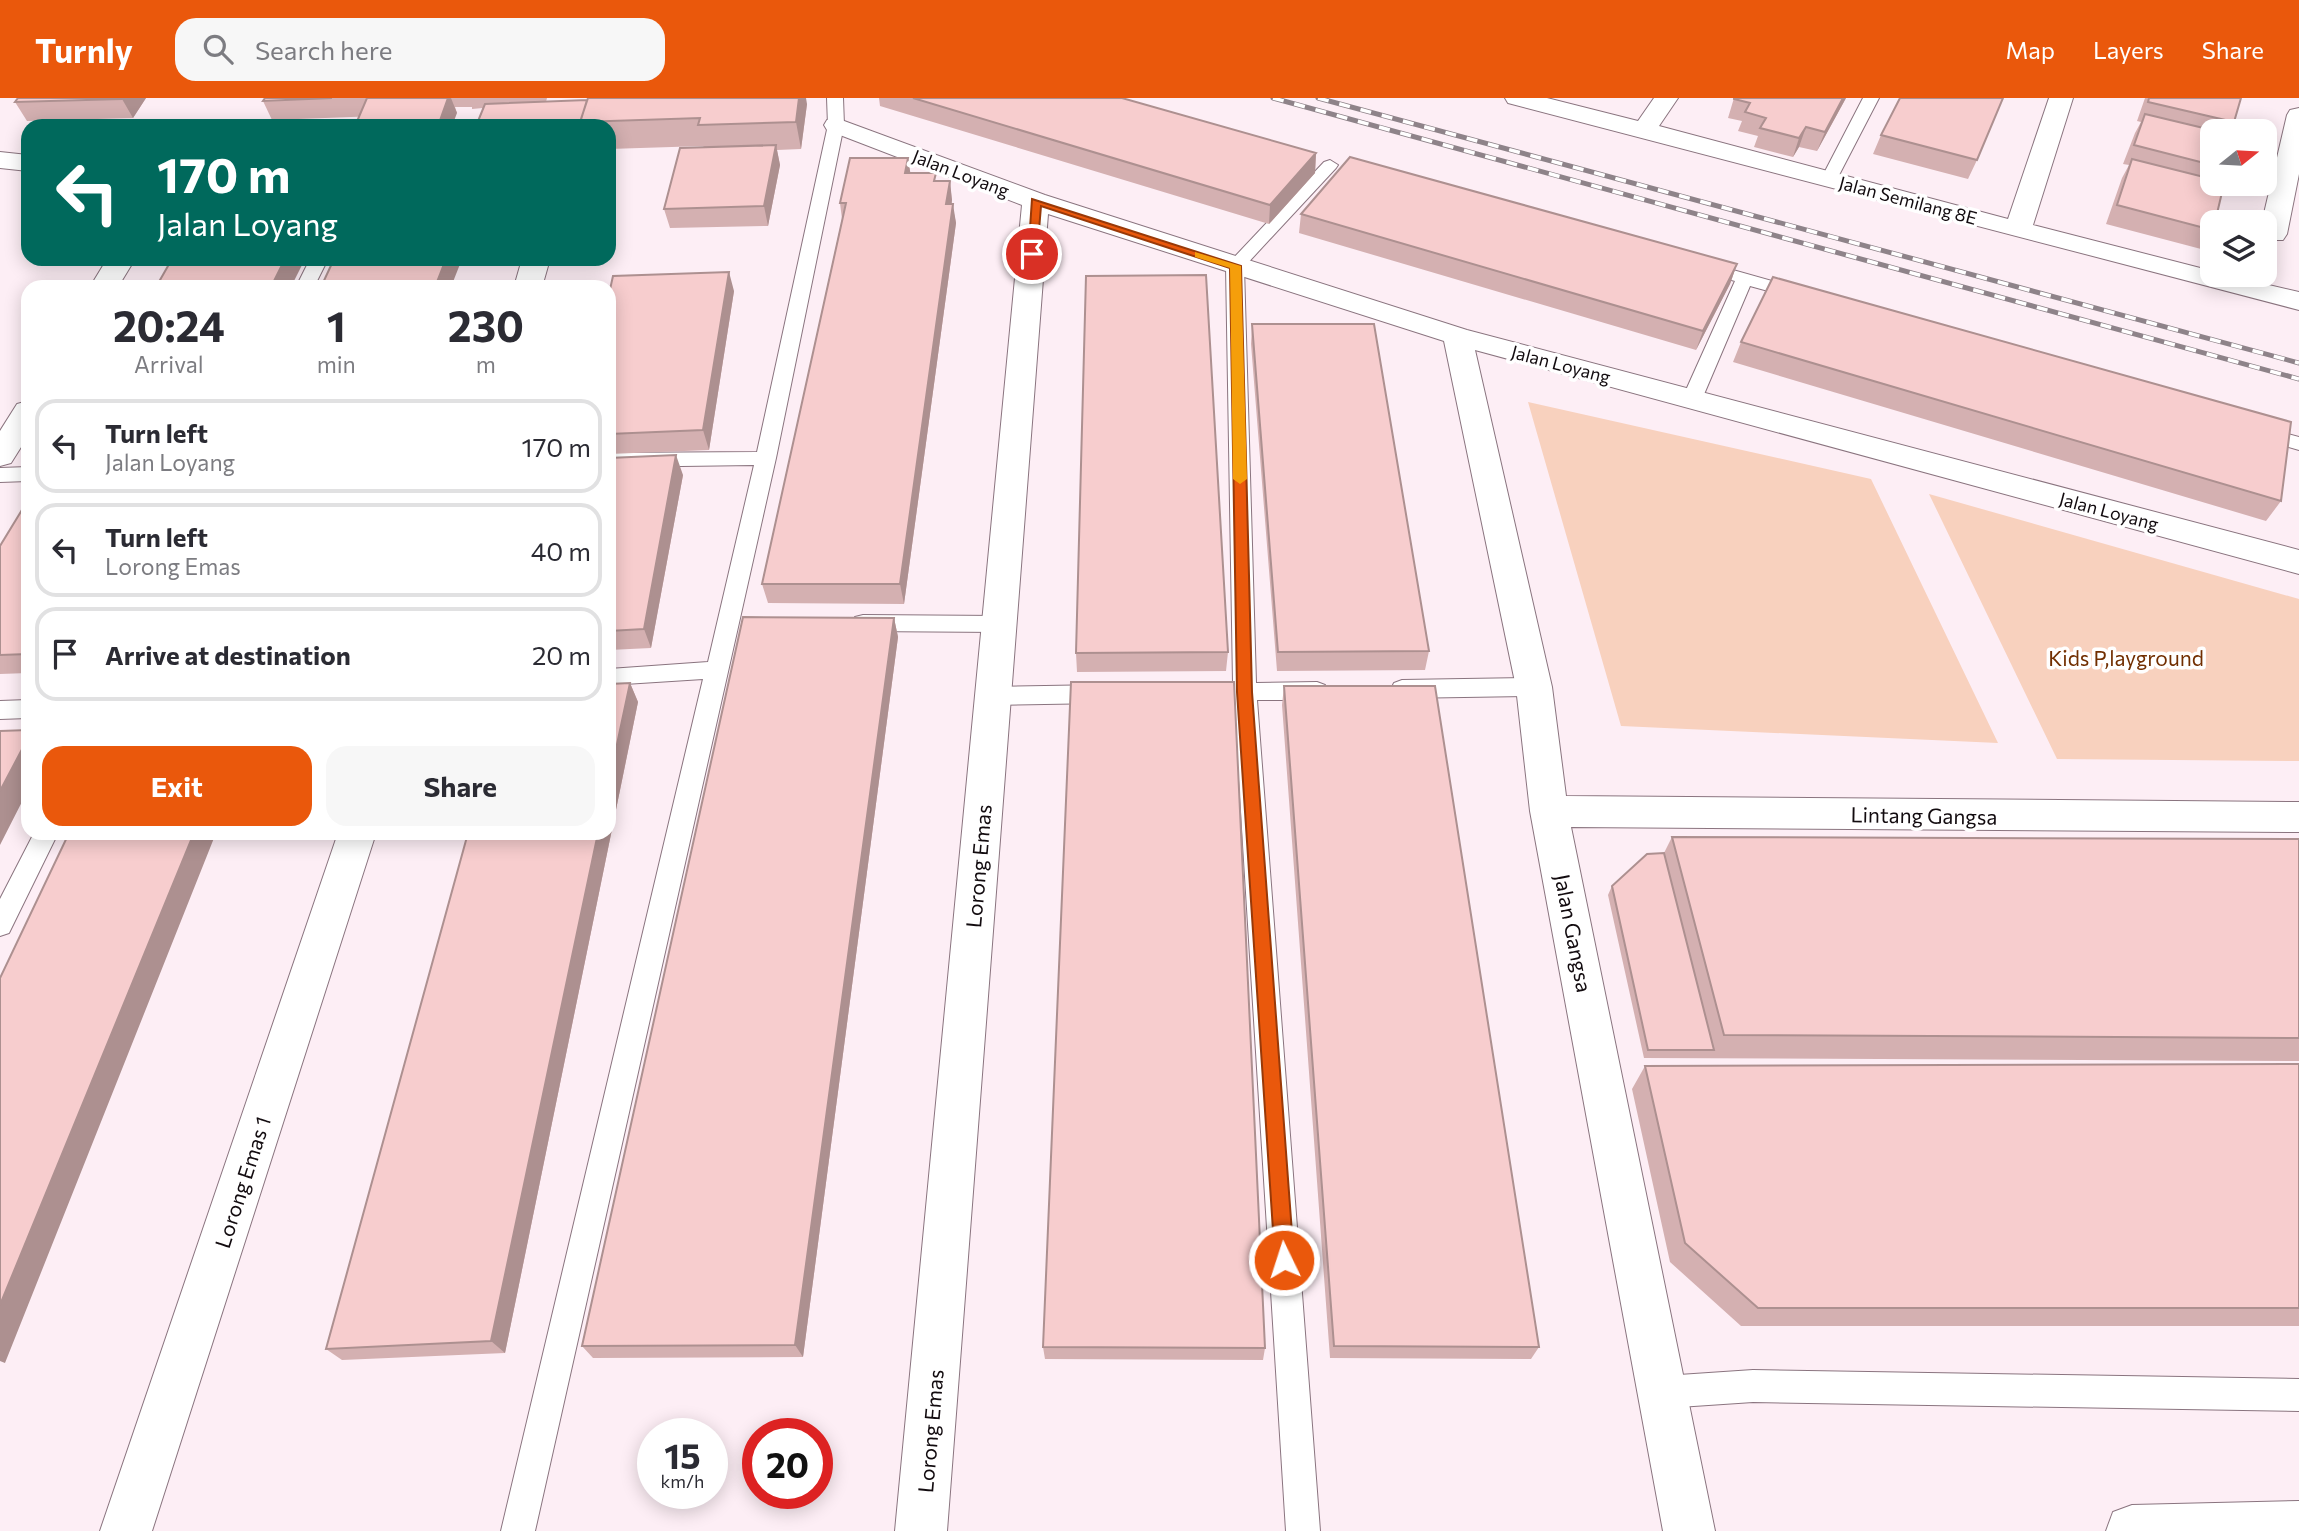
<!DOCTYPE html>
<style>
body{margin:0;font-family:Commissioner,sans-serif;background:#f7f7f7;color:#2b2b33;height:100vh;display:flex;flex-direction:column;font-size:26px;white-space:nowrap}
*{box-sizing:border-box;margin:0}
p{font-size:23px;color:#7c7c81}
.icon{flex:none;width:38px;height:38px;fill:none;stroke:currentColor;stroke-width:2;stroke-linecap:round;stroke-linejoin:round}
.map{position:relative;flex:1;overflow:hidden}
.details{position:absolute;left:21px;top:182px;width:595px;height:560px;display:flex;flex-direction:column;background:#fff;border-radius:21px;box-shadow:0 4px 18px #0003}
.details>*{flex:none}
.hud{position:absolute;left:21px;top:21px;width:595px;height:147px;border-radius:21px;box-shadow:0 4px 18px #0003;background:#00695c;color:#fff;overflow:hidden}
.needle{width:46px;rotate:72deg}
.buttons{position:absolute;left:2200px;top:21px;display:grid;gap:14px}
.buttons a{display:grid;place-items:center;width:77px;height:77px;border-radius:14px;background:#fff;box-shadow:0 4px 18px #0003;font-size:35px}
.speed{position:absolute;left:637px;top:1320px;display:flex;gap:14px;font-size:35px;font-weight:700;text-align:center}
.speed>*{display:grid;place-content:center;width:91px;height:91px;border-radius:50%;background:#fff;box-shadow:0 4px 18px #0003;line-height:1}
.speed small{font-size:18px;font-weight:400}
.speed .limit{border:10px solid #d22;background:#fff;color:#111}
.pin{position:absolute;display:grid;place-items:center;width:60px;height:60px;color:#fff;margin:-30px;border:4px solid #fff;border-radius:50%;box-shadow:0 2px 7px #0007}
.me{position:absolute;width:77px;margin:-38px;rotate:356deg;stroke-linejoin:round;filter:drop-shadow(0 0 5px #0008)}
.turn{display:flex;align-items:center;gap:24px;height:147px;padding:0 21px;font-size:32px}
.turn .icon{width:91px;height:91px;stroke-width:2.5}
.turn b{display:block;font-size:49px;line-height:60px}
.eta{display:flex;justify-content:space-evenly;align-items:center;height:119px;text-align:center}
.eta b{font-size:42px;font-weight:700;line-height:49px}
.button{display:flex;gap:14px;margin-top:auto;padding:14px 21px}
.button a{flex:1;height:80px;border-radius:21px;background:#ea580c;color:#fff;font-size:28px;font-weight:700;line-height:80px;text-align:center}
.button a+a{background:#f7f7f7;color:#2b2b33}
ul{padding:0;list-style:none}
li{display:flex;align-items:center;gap:21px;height:94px;margin:0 14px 10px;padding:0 7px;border:4px solid #e1e1e2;border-radius:21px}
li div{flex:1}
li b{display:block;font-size:26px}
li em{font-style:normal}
header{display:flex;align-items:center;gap:42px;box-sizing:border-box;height:98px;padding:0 35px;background:#ea580c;color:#fff}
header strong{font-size:33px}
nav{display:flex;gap:38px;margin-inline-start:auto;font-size:24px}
.search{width:490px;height:63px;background:#f7f7f7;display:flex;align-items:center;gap:18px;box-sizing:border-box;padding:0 24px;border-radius:21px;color:#7c7c81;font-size:26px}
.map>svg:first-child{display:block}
.green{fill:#f8d1be}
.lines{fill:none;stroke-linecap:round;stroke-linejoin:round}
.service-casing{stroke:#8a747f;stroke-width:2}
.minor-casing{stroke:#8a747f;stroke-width:2}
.tertiary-casing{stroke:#8a747f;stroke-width:2}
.service{fill:#fff;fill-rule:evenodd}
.minor{fill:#fff;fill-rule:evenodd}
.tertiary{fill:#fff;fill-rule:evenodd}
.rail-casing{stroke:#8e8389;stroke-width:5}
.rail{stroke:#fff;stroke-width:3.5;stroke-dasharray:11;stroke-linecap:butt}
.wall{fill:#d4b0b1}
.shaded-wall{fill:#ad9090}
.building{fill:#f7cdce;stroke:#ad9090;stroke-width:2}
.route{fill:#ea580c;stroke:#983908;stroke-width:2}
.slow{fill:#f59e0b}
.labels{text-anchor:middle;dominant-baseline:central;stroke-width:7;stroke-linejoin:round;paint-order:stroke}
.far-street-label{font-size:18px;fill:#120b0f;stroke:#fff}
.park-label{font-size:21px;fill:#712e00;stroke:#fff}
.street-label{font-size:21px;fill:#120b0f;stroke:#fff}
</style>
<header>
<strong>Turnly</strong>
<div class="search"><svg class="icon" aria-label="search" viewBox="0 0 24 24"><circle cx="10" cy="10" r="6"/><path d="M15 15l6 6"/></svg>Search here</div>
<nav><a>Map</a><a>Layers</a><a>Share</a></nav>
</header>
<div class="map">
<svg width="2299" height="1433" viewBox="0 0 2299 1433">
<rect width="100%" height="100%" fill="#fdeef5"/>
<path class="green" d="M 1528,304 L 1871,381 L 1998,645 L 1621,628 Z
M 1929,396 L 2299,501 L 2299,663 L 2057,661 Z"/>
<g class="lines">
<g class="service-casing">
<path id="service" d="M 827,0 L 843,0 L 844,27 L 776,360 L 535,1433 L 501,1433 L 703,581 L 609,587 L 609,571 L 708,564 L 754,367 L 609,369 L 609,355 L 757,354 L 828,27 Z
M 1863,0 L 1879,0 L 1837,81 L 1835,85 L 1823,85 L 1821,81 Z
M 1330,62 L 1338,67 L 1336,70 L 1244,169 L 1256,585 L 1317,584 L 1325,587 L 1328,593 L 1325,599 L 1317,602 L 1257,602 L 1320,1433 L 1286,1433 L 1234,603 L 1223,600 L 1220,594 L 1223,588 L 1233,585 L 1226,168 L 1324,64 Z
M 310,161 L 328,161 L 314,189 L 296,189 Z
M 1701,163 L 1807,193 L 1810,197 L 1801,202 L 1750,188 L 1702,301 L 1692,307 L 1682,301 L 1735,183 L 1695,172 L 1692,168 L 1695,164 Z
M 2258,328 L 2299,339 L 2299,352 L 2251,338 L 2248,334 L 2251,330 Z
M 28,369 L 28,383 L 0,384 L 0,370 Z
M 863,517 L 999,518 L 1007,520 L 1010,526 L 1007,532 L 999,534 L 863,533 L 855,531 L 852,525 L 855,519 Z
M 1534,580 L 1542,583 L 1545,589 L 1542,595 L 1534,598 L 1402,600 L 1394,597 L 1391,591 L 1394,585 L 1402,582 Z
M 1103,587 L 1111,590 L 1114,596 L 1111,602 L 1103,605 L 992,607 L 984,604 L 980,598 L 984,592 L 992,589 Z
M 28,602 L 28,620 L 0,621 L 0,603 Z
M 34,735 L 58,735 L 9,835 L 0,838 L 0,801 Z
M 1753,1272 L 2299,1281 L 2299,1313 L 1753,1304 L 1664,1310 L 1653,1305 L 1648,1294 L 1653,1283 L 1664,1278 Z"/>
</g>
<g class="minor-casing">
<path id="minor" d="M 1505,0 L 1547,0 L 1638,23 L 1654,0 L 1678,0 L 1659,28 L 2008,121 L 2049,0 L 2073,0 L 2033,127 L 2212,173 L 2212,177 L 2226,177 L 2299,194 L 2299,212 L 1508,5 Z
M 2299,10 L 2299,76 L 2287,136 L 2283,142 L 2264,142 L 2262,124 L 2287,17 L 2290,12 Z
M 836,20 L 1045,97 L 1467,232 L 2299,452 L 2299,476 L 1475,252 L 1552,589 L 1566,698 L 2299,704 L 2299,734 L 1571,729 L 1715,1433 L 1663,1433 L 1530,713 L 1516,589 L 1444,243 L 1048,116 L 947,1433 L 895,1433 L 1022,107 L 827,32 L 824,27 L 827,22 Z
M 0,54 L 28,57 L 28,73 L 0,70 Z
M 107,161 L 135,161 L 118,189 L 90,189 Z
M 522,161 L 550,161 L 542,189 L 514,189 Z
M 28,303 L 28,338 L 11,365 L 0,368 L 0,333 L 17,306 Z
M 338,735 L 376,735 L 152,1433 L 100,1433 Z"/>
</g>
<g class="tertiary-casing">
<path id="tertiary" d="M 2299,1403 L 2299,1433 L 2106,1433 L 2113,1414 L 2132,1407 Z"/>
</g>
<use href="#service" class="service"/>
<use href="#minor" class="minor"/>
<use href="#tertiary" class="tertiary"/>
<g class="rail-casing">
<path id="rail" d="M 1273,0 L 2299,281
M 1318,0 L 2299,265"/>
</g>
<use href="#rail" class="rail"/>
</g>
<path class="wall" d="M 146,0 L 133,20 L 27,23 L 15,4 Z
M 265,0 L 547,0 L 546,4 L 807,6 L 801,51 L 777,52 L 780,67 L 768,128 L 670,130 L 664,111 L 704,49 L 703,48 L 609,51 L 609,28 L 476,28 L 483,10 L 472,11 L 472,9 L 455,9 L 457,15 L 272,22 L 263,3 Z
M 879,0 L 1122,0 L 1316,55 L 1315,75 L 1269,126 L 880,8 Z
M 1734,0 L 1846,0 L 1817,53 L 1799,49 L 1793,59 L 1754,49 L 1758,38 L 1738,33 L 1742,23 L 1728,20 Z
M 2145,0 L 2241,0 L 2234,24 L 2229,33 L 2212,33 L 2212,133 L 2201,151 L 2106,126 L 2122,80 L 2129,67 L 2123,66 L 2135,35 L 2141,24 L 2137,23 Z
M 1881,37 L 1977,62 L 1968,81 L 1873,56 Z
M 908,60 L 910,75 L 937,83 L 950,83 L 952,106 L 956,125 L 904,506 L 768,505 L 762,486 L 842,121 L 840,105 Z
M 1301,116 L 1737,166 L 1730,186 L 1696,252 L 1299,135 Z
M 734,193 L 709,352 L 609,356 L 609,196 Z
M 1252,226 L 1429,553 L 1425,572 L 1277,573 L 1251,246 Z
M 1741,244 L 2281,403 L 2266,423 L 1733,264 Z
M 609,360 L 683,377 L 651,550 L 609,552 Z
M 28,402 L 28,575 L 0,576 L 0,448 Z
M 894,520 L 898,539 L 803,1259 L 593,1260 L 582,1248 Z
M 1228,554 L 1226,573 L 1077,574 L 1076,555 Z
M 630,585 L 638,604 L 505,1255 L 342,1262 L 326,1251 Z
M 1284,588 L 1539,1249 L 1531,1261 L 1330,1260 L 1282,607 Z
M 1672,739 L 2299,741 L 2299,963 L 1644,960 L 1608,797 L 1612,788 L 1664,755 Z
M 2299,966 L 2299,1228 L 1741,1228 L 1670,1164 L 1632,991 L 1645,968 Z
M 1043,1249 L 1265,1250 L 1263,1262 L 1045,1261 Z"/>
<path class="shaded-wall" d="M 123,0 L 146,0 L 133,20 L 122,1 Z
M 448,0 L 451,0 L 457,15 L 452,28 L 438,28 Z
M 799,0 L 806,0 L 807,6 L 801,51 L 796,24 Z
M 1843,0 L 1846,0 L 1817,53 L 1825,34 Z
M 1806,29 L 1799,49 L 1793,59 L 1799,40 Z
M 776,47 L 780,67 L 768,128 L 764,108 Z
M 1316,55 L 1315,75 L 1269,126 L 1270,107 Z
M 908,60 L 911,79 L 905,75 Z
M 950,83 L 952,102 L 949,125 L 946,106 Z
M 953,106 L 956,125 L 904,506 L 900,486 Z
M 285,161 L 305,161 L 291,189 L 271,189 Z
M 446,161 L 462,161 L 451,189 L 435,189 Z
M 1737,166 L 1730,186 L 1696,252 L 1703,233 Z
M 729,174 L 734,193 L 709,352 L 703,332 Z
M 676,357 L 683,377 L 651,550 L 644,531 Z
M 894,520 L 898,539 L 803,1259 L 795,1247 Z
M 630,585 L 638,604 L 505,1255 L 491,1243 L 598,735 L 609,735 L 609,684 Z
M 28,640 L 28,692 L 0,747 L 0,693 Z
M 194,735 L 216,735 L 5,1265 L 0,1263 L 0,1207 Z"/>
<path class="building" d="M 18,0 L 123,0 L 122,1 L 15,4 Z
M 265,0 L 332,0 L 263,3 Z
M 367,0 L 448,0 L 438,28 L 355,28 Z
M 588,0 L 799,0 L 796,24 L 698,27 L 700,20 L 580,24 Z
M 913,0 L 1122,0 L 1316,55 L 1270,107 Z
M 1734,0 L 1843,0 L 1825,34 L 1806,29 L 1799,40 L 1760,30 L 1766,20 L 1745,14 L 1750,5 L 1734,1 Z
M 1900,0 L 2003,0 L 1977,62 L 1881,37 Z
M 2149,0 L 2241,0 L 2234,24 L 2148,4 Z
M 587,2 L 579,28 L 476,28 L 485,6 Z
M 2145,16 L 2216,33 L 2212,33 L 2212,67 L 2134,47 Z
M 776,47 L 764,108 L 664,111 L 680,50 Z
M 1350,59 L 1737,166 L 1703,233 L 1301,116 Z
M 850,60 L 908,60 L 905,75 L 936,75 L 934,83 L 950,83 L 946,106 L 953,106 L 900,486 L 762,486 L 846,105 L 840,105 Z
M 2132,61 L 2212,81 L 2212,86 L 2224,86 L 2215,124 L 2212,124 L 2212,132 L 2117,107 Z
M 172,161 L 285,161 L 271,189 L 156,189 Z
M 334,161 L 446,161 L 435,189 L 321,189 Z
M 729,174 L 703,332 L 609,336 L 609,196 L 613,178 Z
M 1206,177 L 1228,554 L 1076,555 L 1086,178 Z
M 1773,179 L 2291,324 L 2281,403 L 1741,244 Z
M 1252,226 L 1374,226 L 1429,553 L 1278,554 Z
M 676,357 L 644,531 L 609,533 L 609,360 Z
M 28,402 L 28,556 L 0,557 L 0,448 Z
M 743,519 L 894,520 L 795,1247 L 582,1248 Z
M 1071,584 L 1234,584 L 1265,1250 L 1043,1249 Z
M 630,585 L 609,684 L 609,586 Z
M 1284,588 L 1435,588 L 1539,1249 L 1334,1248 Z
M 28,632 L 28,640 L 0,693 L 0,633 Z
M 69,735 L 194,735 L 0,1207 L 0,880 Z
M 468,735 L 598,735 L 491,1243 L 326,1251 Z
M 1672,739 L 2299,741 L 2299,940 L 1724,937 Z
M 1664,755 L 1714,952 L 1648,952 L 1612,788 L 1647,756 Z
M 2299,966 L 2299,1210 L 1758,1210 L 1685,1145 L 1645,968 Z"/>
<path class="route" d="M 1032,101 L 1241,168 L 1252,594 L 1294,1162 L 1291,1169 L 1284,1172 L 1277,1169 L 1275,1162 L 1237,594 L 1230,170 L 1041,108 L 1037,156 L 1028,159 Z"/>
<path class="slow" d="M 1195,154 L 1241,168 L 1247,381 L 1240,386 L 1233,381 L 1230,170 L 1195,159 Z"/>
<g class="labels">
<g class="far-street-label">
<text transform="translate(961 75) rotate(21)">Jalan Loyang</text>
<text transform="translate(1908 102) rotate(15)">Jalan Semilang 8E</text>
<text transform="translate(1561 266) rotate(15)">Jalan Loyang</text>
<text transform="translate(2109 413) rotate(15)">Jalan Loyang</text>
</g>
<g class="park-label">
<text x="2126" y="559">Kids P,layground</text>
</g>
<g class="street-label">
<text transform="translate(1924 717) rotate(1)">Lintang Gangsa</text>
<text transform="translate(978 768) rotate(-85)">Lorong Emas</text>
<text transform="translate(1574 835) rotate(79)">Jalan Gangsa</text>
<text transform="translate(242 1084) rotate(-72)">Lorong Emas 1</text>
<text transform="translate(930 1333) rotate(-85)">Lorong Emas</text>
</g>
</g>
</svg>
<div class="buttons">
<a><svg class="needle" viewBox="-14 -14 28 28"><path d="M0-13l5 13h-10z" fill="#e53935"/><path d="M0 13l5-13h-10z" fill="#7c7c81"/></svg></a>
<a><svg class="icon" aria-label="layers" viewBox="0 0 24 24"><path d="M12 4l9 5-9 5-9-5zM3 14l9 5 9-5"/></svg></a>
</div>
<div class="speed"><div>15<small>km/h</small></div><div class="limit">20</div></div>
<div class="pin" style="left:1032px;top:156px;background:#d93025"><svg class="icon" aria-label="arrive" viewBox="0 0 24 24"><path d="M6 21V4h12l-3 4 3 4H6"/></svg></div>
<svg class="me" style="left:1284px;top:1162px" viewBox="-20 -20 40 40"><circle r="17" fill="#ea580c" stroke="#fff" stroke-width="3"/><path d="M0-11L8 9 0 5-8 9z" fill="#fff"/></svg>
<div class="hud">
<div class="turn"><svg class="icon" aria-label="left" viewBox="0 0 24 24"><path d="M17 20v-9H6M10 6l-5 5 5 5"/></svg><div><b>170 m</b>Jalan Loyang</div></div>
</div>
<section class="details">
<div class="eta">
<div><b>20:24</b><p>Arrival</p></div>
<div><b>1</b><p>min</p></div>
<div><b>230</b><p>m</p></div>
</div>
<ul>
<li><svg class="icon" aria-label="left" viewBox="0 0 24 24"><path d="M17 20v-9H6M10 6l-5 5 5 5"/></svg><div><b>Turn left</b><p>Jalan Loyang</p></div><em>170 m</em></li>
<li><svg class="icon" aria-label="left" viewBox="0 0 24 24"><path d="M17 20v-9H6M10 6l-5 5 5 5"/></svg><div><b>Turn left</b><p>Lorong Emas</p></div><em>40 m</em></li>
<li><svg class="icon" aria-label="arrive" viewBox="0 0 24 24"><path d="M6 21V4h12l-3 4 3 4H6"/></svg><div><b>Arrive at destination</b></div><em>20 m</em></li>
</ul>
<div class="button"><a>Exit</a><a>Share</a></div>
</section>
</div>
